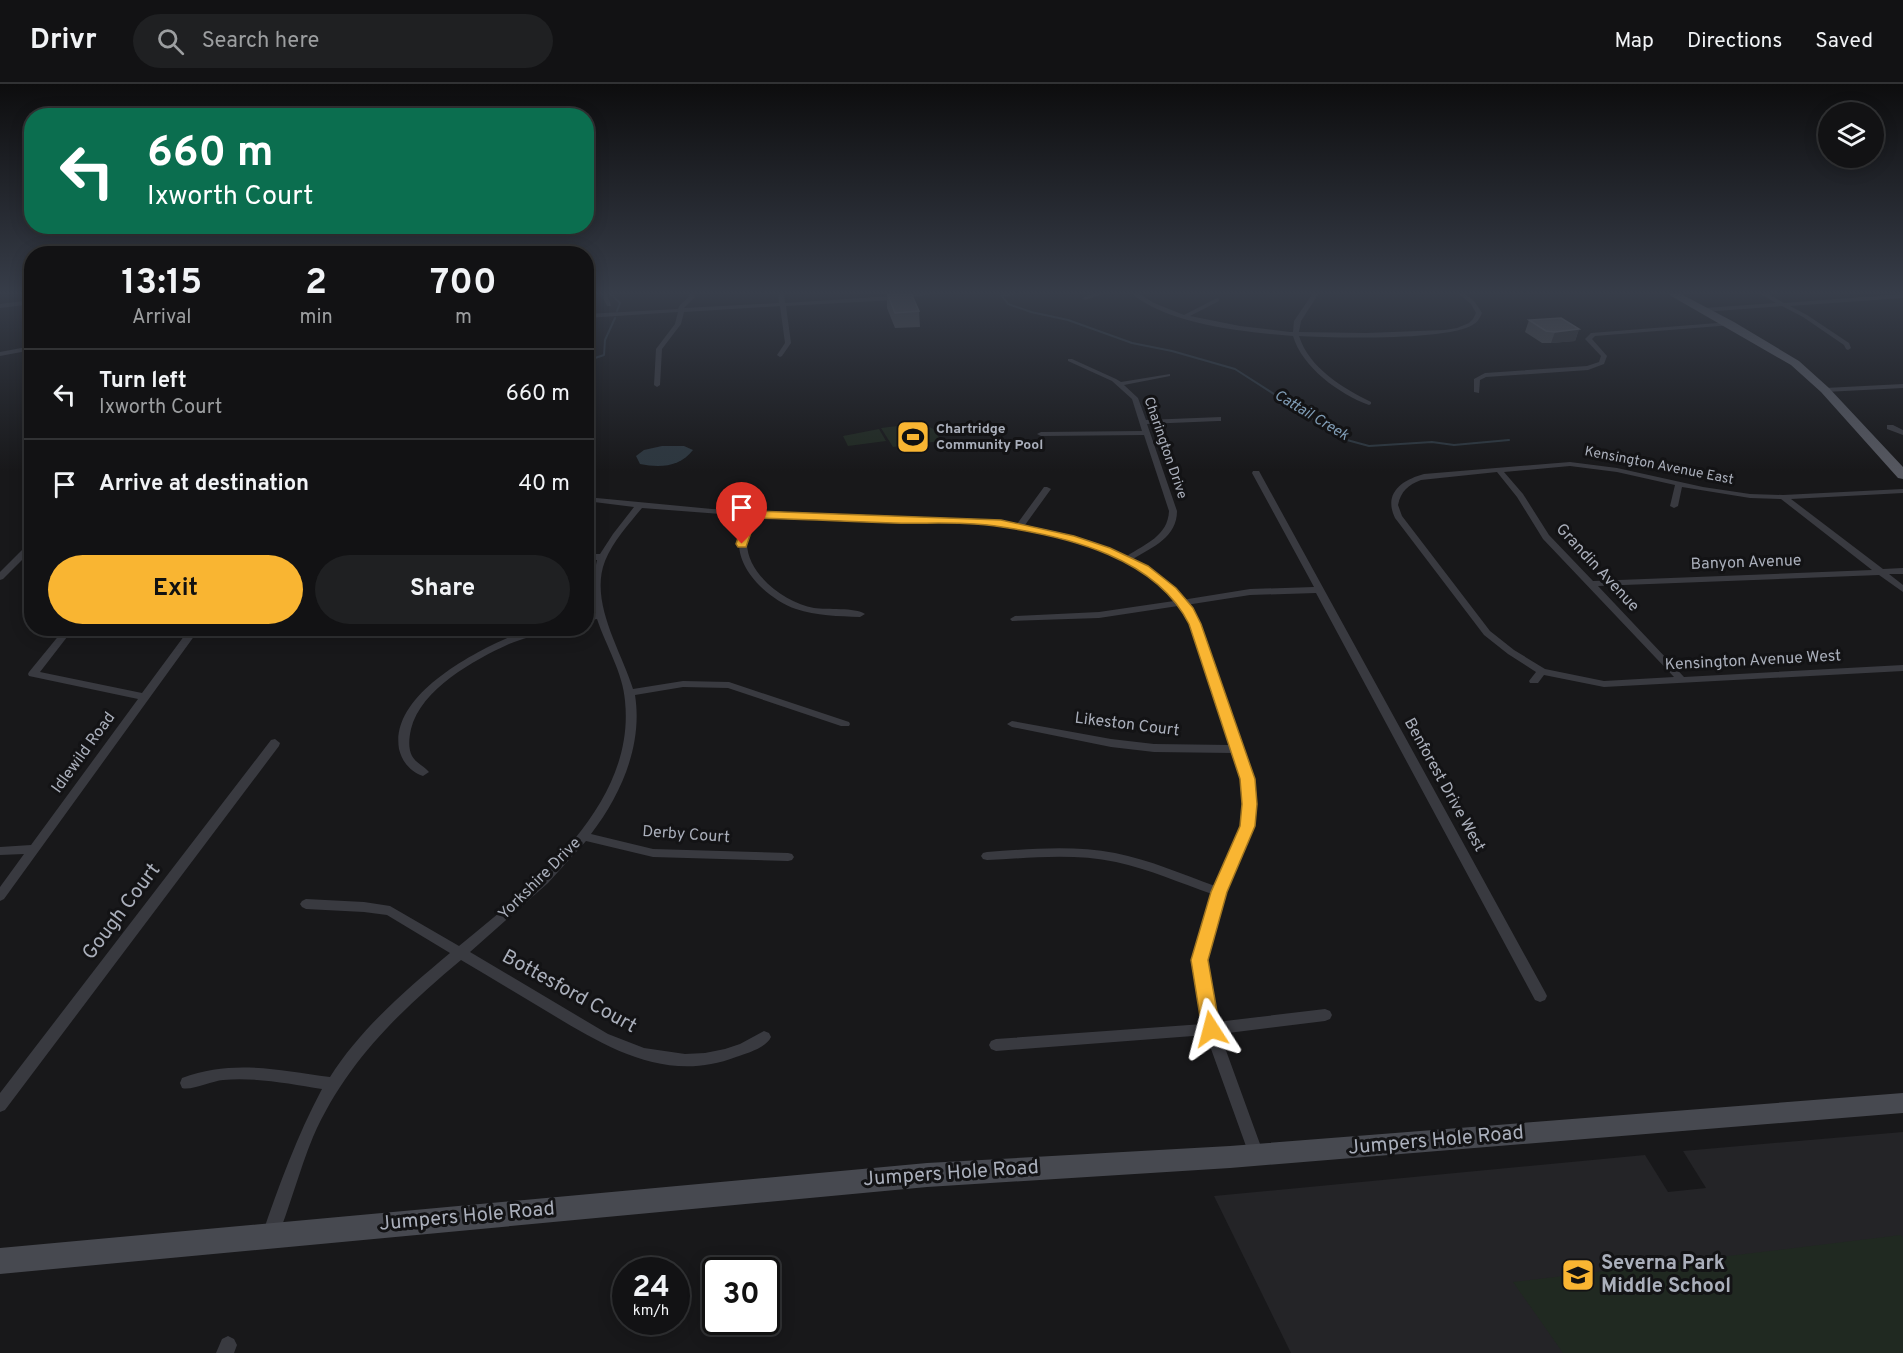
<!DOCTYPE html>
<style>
body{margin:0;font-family:Overpass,sans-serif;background:#1f2022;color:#f1f3f6;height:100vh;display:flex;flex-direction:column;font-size:22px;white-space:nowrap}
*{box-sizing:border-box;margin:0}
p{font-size:20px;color:#9c9ea0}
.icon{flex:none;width:33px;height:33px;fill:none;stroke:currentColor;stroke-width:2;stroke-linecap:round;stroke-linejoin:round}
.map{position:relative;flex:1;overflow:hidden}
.panel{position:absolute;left:24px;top:162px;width:570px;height:390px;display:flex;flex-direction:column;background:#121214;border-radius:24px;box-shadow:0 3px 15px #0003,0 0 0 2px #313234}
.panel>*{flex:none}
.top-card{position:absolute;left:24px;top:24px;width:570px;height:126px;border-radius:24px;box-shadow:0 3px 15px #0003,0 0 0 2px #313234;background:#0b6e4f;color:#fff;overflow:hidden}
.tools{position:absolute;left:1818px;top:18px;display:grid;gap:12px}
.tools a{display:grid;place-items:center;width:66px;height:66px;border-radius:50%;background:#121214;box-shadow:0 3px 15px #0003,0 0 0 2px #313234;font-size:30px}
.speed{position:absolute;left:612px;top:1173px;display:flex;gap:12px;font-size:30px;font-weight:700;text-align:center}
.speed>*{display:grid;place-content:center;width:78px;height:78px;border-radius:50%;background:#121214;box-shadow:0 3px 15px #0003,0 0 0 2px #313234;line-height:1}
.speed small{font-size:15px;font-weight:400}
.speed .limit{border:3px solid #111;border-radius:9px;background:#fff;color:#111}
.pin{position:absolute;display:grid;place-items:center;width:51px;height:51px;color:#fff;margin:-62px -26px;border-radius:50% 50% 50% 0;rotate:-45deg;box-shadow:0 0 6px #0007}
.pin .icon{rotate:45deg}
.me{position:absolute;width:66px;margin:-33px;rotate:351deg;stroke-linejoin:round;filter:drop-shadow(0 0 4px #0008)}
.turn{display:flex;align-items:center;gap:21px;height:126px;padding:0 24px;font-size:27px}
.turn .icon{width:78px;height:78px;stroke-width:2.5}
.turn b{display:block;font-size:42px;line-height:51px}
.eta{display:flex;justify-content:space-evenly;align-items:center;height:102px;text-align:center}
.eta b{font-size:36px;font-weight:700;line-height:42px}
.primary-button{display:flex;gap:12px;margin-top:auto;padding:12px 24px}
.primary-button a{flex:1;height:69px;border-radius:36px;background:#f9b532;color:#111;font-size:24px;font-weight:700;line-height:69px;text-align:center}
.primary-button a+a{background:#1f2022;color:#f1f3f6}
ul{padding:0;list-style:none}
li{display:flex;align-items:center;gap:18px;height:90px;padding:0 24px;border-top:2px solid #313234}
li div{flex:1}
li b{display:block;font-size:22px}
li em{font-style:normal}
header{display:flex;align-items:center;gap:36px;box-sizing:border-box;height:84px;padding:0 30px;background:#121214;border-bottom:2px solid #313234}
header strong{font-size:28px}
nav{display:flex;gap:33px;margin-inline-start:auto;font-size:21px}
.search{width:420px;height:54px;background:#1f2022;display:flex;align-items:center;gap:15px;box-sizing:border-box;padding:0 21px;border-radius:33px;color:#9c9ea0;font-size:22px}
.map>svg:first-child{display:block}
.built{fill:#242427}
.green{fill:#202921}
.water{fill:#2d373f}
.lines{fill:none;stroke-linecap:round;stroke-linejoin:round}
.stream{stroke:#2d373f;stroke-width:2}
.street{fill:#393a40;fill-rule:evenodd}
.secondary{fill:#474950;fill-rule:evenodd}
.primary{fill:#55575f;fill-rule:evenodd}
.wall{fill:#494b4f}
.shaded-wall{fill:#313235}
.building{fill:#54555b;stroke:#61636a;stroke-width:1.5}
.route{fill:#f9b532;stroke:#a27620;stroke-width:1.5}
.labels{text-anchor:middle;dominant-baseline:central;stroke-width:6;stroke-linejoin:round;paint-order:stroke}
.far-poi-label{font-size:14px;font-weight:bold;fill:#aaafbb;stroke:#131315;text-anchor:start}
.far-street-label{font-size:14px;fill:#aaafbb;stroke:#131315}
.far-water-label{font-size:15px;font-style:italic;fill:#809db6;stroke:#131315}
.street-label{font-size:16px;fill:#aaafbb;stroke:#131315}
.near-street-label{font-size:20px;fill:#aaafbb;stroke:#131315}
.near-poi-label{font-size:20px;font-weight:bold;fill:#aaafbb;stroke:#131315;text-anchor:start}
</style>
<header>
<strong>Drivr</strong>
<div class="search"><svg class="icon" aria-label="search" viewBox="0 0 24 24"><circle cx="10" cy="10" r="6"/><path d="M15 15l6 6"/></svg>Search here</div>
<nav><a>Map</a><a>Directions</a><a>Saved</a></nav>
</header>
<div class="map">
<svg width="1903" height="1269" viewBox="0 0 1903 1269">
<rect width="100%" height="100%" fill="#18181a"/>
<path class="built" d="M 1903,1048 L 1903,1269 L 1291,1269 L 1214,1112 L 1645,1071 L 1668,1108 L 1706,1104 L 1683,1067 Z"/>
<path class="green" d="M 922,339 L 939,348 L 936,349 L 941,357 L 893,363 L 881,344 Z
M 879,345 L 886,357 L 848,362 L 843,352 Z
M 1901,1151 L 1903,1154 L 1903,1269 L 1563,1269 L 1513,1198 Z"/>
<path class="water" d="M 662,362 L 684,362 L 693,366 C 680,383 660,384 640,380 L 636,372 L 644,366 Z"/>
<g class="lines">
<path class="stream" d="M 610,209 L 620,219 L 617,227
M 1016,209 L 1002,212 L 1008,220 L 1031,228 L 1068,236 L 1132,259 L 1172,267 L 1235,285 L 1316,337 L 1339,348 L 1347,356 L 1369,362 L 1432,358 L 1454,361 L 1509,356
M 586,277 L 604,271 L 605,256 L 615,234"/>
<path class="street" d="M 601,209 L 607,209 L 611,222 L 607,222 Z
M 688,209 L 694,209 L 695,213 L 684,224 L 779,219 L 778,209 L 784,209 L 785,219 L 938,209 L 894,216 L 786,222 L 791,259 L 782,272 L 780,273 L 777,271 L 785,259 L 780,222 L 684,228 L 681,240 L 662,265 L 660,301 L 657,303 L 654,301 L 656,265 L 675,240 L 678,228 L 586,234 L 586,230 L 678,225 L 680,221 L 689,213 Z
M 1095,209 L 1106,209 L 1085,216 L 1082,214 Z
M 1131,209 L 1138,209 L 1154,219 L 1184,231 L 1217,214 L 1219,215 L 1219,217 L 1190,232 L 1240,242 L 1290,248 L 1293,248 L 1294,237 L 1313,209 L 1319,209 L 1301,237 L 1299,248 L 1366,249 L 1445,246 L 1457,244 L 1469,239 L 1473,235 L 1476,229 L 1471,220 L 1458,209 C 1470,209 1476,219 1482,229 C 1480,233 1478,238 1474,240 C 1451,257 1331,254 1299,252 C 1309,284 1343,304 1371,318 L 1371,320 L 1369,321 C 1339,310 1302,283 1293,252 C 1245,248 1169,241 1131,209 Z
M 1759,209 L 1767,209 L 1784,219 L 1903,210 L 1903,214 L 1790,222 L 1807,231 L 1849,259 L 1851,264 L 1848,266 L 1846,265 L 1844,261 L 1803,233 L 1782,222 L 1704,228 L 1701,226 L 1704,224 L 1776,219 Z
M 32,216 L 32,220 L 0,224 L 0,220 Z
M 1730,238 L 1732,239 L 1732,241 L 1595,252 L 1592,255 L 1607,272 L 1604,280 L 1588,286 L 1486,293 L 1480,296 L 1479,309 L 1474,308 L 1474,295 L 1485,289 L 1587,282 L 1599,278 L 1601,272 L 1585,255 L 1591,249 Z
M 32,262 L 32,266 L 0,272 L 0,268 Z
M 1068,275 L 1072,275 L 1116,295 L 1121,298 L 1170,290 L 1170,292 L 1124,301 L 1138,314 L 1146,336 L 1221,333 L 1221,337 L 1218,337 L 1147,340 L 1177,427 C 1177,453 1153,463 1133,475 C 1152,484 1170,499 1182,516 L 1250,505 L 1314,503 L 1252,389 L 1253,387 L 1259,387 L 1545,908 L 1547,912 L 1545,916 L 1540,918 L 1535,916 L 1316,509 L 1250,511 L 1186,521 L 1200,540 L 1241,662 L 1244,665 L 1243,667 L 1253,695 L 1255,720 L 1253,742 L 1225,808 L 1207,876 L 1217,938 L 1325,925 L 1330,927 L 1332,931 L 1330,935 L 1325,937 L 1220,950 L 1264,1071 L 1261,1076 L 1256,1078 L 1251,1076 L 1206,951 L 996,967 L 991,965 L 989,961 L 991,957 L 996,955 L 1203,940 L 1193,876 L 1212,810 C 1180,799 1149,785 1116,778 C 1073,769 1030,774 987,776 L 983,775 L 981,772 L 983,769 L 987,768 C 1030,765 1073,761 1115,769 C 1150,776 1182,790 1215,802 C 1223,785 1237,759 1241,742 C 1247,717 1240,692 1233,669 L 1154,668 L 1111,663 L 1012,643 L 1007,640 L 1012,637 L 1111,655 L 1154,660 L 1230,661 L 1190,540 L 1178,522 L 1099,534 L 1012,537 L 1010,535 L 1015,532 L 1099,528 L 1174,517 C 1168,508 1160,502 1151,495 C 1084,439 975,440 892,437 C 846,435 801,434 755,433 C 751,441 747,450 747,459 C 747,491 786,519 814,524 C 827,526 855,523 865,530 L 860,533 C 839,532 816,532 796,525 C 770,516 738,488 739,458 C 739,449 743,440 747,432 L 642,424 C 628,441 613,457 605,477 C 589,518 621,566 633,605 L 683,597 L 729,598 L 849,638 L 850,640 L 849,642 L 841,642 L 728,604 L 683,603 L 635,611 C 643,661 621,711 591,750 L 653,765 L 788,769 L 792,770 L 794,773 L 792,776 L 788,777 L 653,773 L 586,757 L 548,799 L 470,868 L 608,950 L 644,964 L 685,970 L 705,969 L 725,965 L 740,960 L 764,947 L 769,949 L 771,953 C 766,964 747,969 736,973 C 666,1000 606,963 548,928 C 519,911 490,893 461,876 C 399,928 346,978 313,1053 C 299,1087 290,1123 276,1157 L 270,1159 L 264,1157 L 262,1151 C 279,1101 297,1052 322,1005 C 290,1000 256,993 223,996 C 212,997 191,1007 182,1004 L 180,999 L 182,994 C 234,975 276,986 330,993 C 361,944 406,906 450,869 L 387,831 L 364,828 L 306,825 L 302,823 L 300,820 L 302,817 L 306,815 L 364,818 L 390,822 L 459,862 C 531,803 636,722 625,617 C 623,589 606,562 597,535 L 586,537 L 586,531 L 596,529 L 592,500 L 597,476 L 586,476 L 586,470 L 600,470 L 613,450 L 634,423 L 586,417 L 586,413 L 712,425 L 943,434 L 1017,440 L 1044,403 L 1047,403 L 1051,405 L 1025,441 C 1060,448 1094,455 1127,472 C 1145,460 1168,452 1169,427 L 1144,351 L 1041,352 L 1037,350 L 1041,348 L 1142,347 L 1132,315 L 1112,297 L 1068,277 Z
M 1903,300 L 1903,304 L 1825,308 L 1822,306 L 1825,304 Z
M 1887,341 L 1893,341 L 1903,346 L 1903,351 L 1887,345 Z
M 1570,378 L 1617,384 L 1703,403 L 1750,410 L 1783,411 L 1903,405 L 1903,409 L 1791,415 L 1883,485 L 1903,484 L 1903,490 L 1889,490 L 1903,501 L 1903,508 L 1879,491 L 1598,502 L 1684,593 L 1903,581 L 1903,587 L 1604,603 L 1544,591 L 1538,599 L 1530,599 L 1529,597 L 1536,588 L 1508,570 L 1484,551 L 1395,434 C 1383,409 1402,396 1424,390 ZM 1570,382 L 1617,388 L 1675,401 L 1670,422 L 1674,424 L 1678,422 L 1682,403 L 1750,414 L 1781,415 L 1872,486 L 1593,497 L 1549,451 L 1523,410 L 1504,388 ZM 1497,388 L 1517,413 L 1543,455 L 1674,593 L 1604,597 L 1545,585 L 1514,566 L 1490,547 L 1402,432 L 1398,421 C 1401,407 1408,401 1421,396 Z
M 29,459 L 32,459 L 32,466 L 3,495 L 0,496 L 0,488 Z
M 65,544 L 74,544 L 40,588 L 142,609 L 190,544 L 264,544 L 260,547 L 195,551 L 4,815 L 0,817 L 0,803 L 24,770 L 0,771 L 0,763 L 31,761 L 138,615 L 29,592 L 28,590 L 29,588 Z
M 532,544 L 547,544 C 537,552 521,555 509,560 C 474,576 421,605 411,645 C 409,654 408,664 412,672 C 416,679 424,682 429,688 L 423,692 C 411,688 402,678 399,665 C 389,607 488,560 532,544 Z
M 275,655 L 280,659 L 279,662 L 5,1026 L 0,1028 L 0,1009 L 271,656 Z
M 228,1252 L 234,1255 L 237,1261 L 234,1269 L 216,1269 L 222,1255 Z"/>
<path class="secondary" d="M 1903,1009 L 1903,1029 L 1230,1084 L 927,1103 L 0,1190 L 0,1164 L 927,1079 L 1230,1062 Z"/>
<path class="primary" d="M 1666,209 L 1679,209 L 1734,238 L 1799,277 L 1829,304 L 1903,383 L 1903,395 L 1898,394 L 1821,308 L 1791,281 Z"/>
</g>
<path class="wall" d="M 887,209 L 919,227 L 920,243 L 895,244 L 887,224 Z
M 1529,236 L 1579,245 L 1575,257 L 1551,259 L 1542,259 L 1525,248 Z"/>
<path class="shaded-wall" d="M 1579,245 L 1575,257 L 1551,259 L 1555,248 Z"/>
<path class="building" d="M 887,209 L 911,209 L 919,227 L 895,229 Z
M 1561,234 L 1579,245 L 1555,248 L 1546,247 L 1529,236 Z"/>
<linearGradient id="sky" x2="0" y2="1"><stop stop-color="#0d0d0e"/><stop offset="0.54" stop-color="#373d49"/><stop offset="1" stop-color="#373d49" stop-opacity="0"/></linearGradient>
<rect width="1903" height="387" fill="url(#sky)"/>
<path class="route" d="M 752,427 L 1001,436 L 1074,452 L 1110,464 L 1148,482 L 1176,504 L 1193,524 L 1201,540 L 1255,695 L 1257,720 L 1255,742 L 1227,808 L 1208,876 L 1220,945 L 1217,951 L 1211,953 L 1205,951 L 1202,945 L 1191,876 L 1211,808 L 1240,742 L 1242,720 L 1240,695 L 1189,540 C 1156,474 1069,453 1002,443 C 967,437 928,440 893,439 C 847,437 801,435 756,434 L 747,460 L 746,463 L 738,463 L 736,460 L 746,430 Z"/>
<defs>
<g id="stadium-square" transform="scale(1.725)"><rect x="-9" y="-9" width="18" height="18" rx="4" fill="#f9b532" stroke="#131315"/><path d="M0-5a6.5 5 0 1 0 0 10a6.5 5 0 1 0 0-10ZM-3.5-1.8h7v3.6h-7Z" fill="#111"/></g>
<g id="school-square" transform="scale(1.725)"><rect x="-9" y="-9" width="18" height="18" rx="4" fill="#f9b532" stroke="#131315"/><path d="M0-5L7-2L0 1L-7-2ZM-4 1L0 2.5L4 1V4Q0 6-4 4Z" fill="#111"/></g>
</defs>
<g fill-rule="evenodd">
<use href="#stadium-square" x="913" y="353"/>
<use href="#school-square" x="1578" y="1191"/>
</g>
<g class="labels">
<g class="far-poi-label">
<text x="936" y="345">Chartridge<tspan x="936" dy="16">Community Pool</tspan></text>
</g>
<g class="far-street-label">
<text transform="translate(1165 364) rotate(71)">Charington Drive</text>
<text transform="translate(1659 382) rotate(11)">Kensington Avenue East</text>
</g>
<g class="far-water-label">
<text transform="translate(1311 332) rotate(31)">Cattail Creek</text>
</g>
<g class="street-label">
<text transform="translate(1746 479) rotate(-2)">Banyon Avenue</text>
<text transform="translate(1597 484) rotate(47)">Grandin Avenue</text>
<text transform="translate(1753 577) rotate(-3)">Kensington Avenue West</text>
<text transform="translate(1127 641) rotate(7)">Likeston Court</text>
<text transform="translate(84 669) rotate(-54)">Idlewild Road</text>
<text transform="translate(1444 701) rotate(61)">Benforest Drive West</text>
<text transform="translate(686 751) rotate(4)">Derby Court</text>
<text transform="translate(540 795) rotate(-45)">Yorkshire Drive</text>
</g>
<g class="near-street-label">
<text transform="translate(122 828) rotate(-53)">Gough Court</text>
<text transform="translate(569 908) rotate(29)">Bottesford Court</text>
<text transform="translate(1436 1057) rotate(-5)">Jumpers Hole Road</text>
<text transform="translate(951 1090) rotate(-4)">Jumpers Hole Road</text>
<text transform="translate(467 1133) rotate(-5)">Jumpers Hole Road</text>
</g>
<g class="near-poi-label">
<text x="1601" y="1180">Severna Park<tspan x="1601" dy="23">Middle School</tspan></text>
</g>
</g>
</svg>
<div class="tools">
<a><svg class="icon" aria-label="layers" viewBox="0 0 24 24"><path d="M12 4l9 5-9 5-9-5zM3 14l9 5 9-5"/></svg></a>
</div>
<div class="speed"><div>24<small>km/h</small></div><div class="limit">30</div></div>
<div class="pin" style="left:742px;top:460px;background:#d93025"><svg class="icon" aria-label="arrive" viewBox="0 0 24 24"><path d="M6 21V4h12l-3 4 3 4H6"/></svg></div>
<svg class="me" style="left:1211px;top:945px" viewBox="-20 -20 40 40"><path d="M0-17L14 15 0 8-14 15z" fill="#f9b532" stroke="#fff" stroke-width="4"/></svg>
<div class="top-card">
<div class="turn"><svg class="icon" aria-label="left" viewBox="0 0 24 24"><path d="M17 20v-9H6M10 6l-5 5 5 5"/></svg><div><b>660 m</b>Ixworth Court</div></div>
</div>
<section class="panel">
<div class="eta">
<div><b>13:15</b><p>Arrival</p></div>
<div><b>2</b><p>min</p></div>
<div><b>700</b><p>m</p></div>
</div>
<ul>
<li><svg class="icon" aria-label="left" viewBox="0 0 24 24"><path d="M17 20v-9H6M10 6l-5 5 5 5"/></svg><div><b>Turn left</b><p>Ixworth Court</p></div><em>660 m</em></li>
<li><svg class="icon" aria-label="arrive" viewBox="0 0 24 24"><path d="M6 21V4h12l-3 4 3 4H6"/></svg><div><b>Arrive at destination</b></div><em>40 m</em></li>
</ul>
<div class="primary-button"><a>Exit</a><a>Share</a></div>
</section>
</div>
